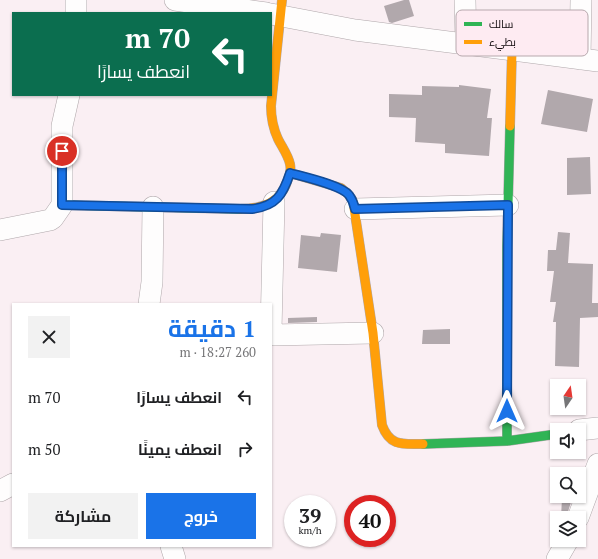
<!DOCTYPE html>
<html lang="ar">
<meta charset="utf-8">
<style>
body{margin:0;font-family:"PT Serif",Cairo,serif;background:#f2f2f2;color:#202124;direction:rtl;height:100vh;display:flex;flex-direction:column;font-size:15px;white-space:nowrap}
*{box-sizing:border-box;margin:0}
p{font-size:13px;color:#757577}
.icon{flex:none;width:22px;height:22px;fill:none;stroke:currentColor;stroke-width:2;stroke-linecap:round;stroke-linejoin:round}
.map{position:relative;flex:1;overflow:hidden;direction:ltr}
.drawer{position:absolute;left:12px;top:303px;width:260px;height:244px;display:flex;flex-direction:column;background:#fff;border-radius:0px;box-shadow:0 1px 3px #0004;direction:rtl}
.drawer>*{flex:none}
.hud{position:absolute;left:12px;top:12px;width:260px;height:84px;border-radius:0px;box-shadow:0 1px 3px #0004;direction:rtl;background:#0b6e4f;color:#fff;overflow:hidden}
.needle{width:26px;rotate:13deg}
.buttons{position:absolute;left:550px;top:379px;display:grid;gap:8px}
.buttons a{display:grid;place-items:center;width:36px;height:36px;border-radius:0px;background:#fff;box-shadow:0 1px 3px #0004;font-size:20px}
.speed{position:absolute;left:284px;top:495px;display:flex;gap:8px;font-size:20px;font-weight:700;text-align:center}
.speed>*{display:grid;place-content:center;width:52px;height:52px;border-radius:50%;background:#fff;box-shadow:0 1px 3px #0004;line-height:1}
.speed small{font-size:10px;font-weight:400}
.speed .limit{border:6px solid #d22;background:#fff;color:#111}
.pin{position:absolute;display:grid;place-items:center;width:34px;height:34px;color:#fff;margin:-17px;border:2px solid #fff;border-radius:50%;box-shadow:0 1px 4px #0007}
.me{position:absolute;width:44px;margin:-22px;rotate:0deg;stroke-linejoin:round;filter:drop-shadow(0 0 3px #0008)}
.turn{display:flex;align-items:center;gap:14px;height:84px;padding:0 16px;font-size:18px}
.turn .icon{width:52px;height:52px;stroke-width:2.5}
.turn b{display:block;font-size:28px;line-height:34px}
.round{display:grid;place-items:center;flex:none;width:42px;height:42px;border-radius:0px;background:#f2f2f2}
.overview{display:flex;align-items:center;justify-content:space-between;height:68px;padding:0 16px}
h1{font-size:24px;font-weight:700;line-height:30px;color:#1a73e8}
.action{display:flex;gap:8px;margin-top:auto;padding:8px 16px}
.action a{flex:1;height:46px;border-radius:0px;background:#1a73e8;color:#fff;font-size:16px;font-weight:700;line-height:46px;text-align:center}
.action a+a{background:#f2f2f2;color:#202124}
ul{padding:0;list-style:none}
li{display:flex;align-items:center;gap:12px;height:52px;padding:0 16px}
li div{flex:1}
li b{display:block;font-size:15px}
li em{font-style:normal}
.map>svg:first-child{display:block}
.building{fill:#b1a8ac}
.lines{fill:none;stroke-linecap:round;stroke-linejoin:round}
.street-casing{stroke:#afa7aa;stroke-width:22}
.fast-casing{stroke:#afa7aa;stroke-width:10}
.slow-casing{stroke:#afa7aa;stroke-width:10}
.street{stroke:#fefdfd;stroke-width:21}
.fast{stroke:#30b455;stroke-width:9}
.slow{stroke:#ff9f0a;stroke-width:9}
.route-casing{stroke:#114b97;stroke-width:10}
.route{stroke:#1a73e8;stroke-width:7}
.key{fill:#feebf2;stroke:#b7a8ad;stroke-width:1}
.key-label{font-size:11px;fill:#110a0d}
</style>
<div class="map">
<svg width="598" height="559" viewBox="0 0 598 559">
<rect width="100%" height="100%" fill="#faeff3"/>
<path class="building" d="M 404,0 L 409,0 L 414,16 L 392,23 L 389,22 L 384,6 Z
M 459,85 L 491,89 L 487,118 L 492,118 L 489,156 L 445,153 L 445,144 L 415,142 L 416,118 L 389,117 L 389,94 L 422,95 L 422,86 L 459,87 Z
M 548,90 L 593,99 L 587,132 L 541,124 Z
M 590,157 L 591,194 L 567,195 L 567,158 Z
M 558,232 L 570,233 L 568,263 L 593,264 L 592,303 L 598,303 L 598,317 L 580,318 L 579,367 L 555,366 L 556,322 L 553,322 L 556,302 L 550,302 L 554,271 L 547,271 L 548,250 L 556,250 Z
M 321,233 L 341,235 L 337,272 L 298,268 L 301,235 L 320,237 Z
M 317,317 L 317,322 L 288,323 L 288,318 Z
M 450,329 L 450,344 L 422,344 L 423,330 Z
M 562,498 L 572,499 L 566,518 L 561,518 Z"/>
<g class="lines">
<g class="street-casing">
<path id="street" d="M 175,0 L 266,13
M 465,0 L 466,44
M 76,13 L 76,0
M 271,14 L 355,30 L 598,61
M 580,59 L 581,0
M 355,209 L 508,205
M 0,230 L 50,220 L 53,218 L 62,205 L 62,126 L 69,95
M 149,304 L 152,282 L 153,207
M 271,331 L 274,202
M 271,335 L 373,333
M 579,430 L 598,428
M 0,491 L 13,484
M 578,518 L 598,464
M 171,546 L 175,559
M 557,559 L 568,540"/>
</g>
<g class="fast-casing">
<path id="fast" d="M 62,205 L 240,209
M 507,441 L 507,246 L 510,126
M 423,444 L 507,441 L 557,434"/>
</g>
<g class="slow-casing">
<path id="slow" d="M 510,126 L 512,50
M 290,173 L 341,188 L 348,194 L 353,201 L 373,333 L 382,425 C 390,447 403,444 423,444
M 240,209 C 262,209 281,203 288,179 C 290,175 291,169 290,164 C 288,155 282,147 278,139 C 273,128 271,118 271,106 L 282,0"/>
</g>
<use href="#street" class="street"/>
<use href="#fast" class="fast"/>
<use href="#slow" class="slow"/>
</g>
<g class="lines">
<g class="route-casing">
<path id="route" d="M 62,151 L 62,205 L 252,209 C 276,206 283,195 290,173 C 304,177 341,185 349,195 C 352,199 354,204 355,209 L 508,205 L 507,411"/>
</g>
<use href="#route" class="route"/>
</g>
<rect x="456" y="10" width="132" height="46" rx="6" class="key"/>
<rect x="464" y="22" width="18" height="4" fill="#30b455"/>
<rect x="464" y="40" width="18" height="4" fill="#ff9f0a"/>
<g class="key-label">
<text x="489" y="28">سالك</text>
<text x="489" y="46">بطيء</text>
</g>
</svg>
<div class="buttons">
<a><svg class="needle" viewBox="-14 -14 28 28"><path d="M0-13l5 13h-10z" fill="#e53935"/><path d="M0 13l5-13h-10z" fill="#757577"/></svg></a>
<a><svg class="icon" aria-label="sound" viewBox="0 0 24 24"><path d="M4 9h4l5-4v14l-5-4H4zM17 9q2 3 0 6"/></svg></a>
<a><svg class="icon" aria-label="search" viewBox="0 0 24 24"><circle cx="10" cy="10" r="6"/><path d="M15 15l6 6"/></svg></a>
<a><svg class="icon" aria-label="layers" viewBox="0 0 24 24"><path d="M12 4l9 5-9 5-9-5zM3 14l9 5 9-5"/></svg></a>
</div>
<div class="speed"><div>39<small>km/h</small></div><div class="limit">40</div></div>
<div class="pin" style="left:62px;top:151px;background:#d93025"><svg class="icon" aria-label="arrive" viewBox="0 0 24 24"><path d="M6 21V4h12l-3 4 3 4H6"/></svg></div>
<svg class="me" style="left:507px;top:411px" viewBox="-20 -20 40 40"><path d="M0-17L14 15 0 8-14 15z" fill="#1a73e8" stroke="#fff" stroke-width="4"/></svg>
<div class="hud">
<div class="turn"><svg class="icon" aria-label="left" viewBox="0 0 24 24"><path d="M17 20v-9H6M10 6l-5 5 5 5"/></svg><div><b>70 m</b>انعطف يسارًا</div></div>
</div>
<section class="drawer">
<div class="overview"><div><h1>1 دقيقة</h1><p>260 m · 18:27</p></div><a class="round"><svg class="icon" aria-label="close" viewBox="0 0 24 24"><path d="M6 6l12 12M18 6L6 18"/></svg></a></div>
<ul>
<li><svg class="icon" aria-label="left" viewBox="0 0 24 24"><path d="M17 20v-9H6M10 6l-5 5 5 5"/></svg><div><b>انعطف يسارًا</b></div><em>70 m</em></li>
<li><svg class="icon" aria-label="right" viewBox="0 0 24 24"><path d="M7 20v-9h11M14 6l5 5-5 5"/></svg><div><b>انعطف يمينًا</b></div><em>50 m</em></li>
</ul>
<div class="action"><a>خروج</a><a>مشاركة</a></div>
</section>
</div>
